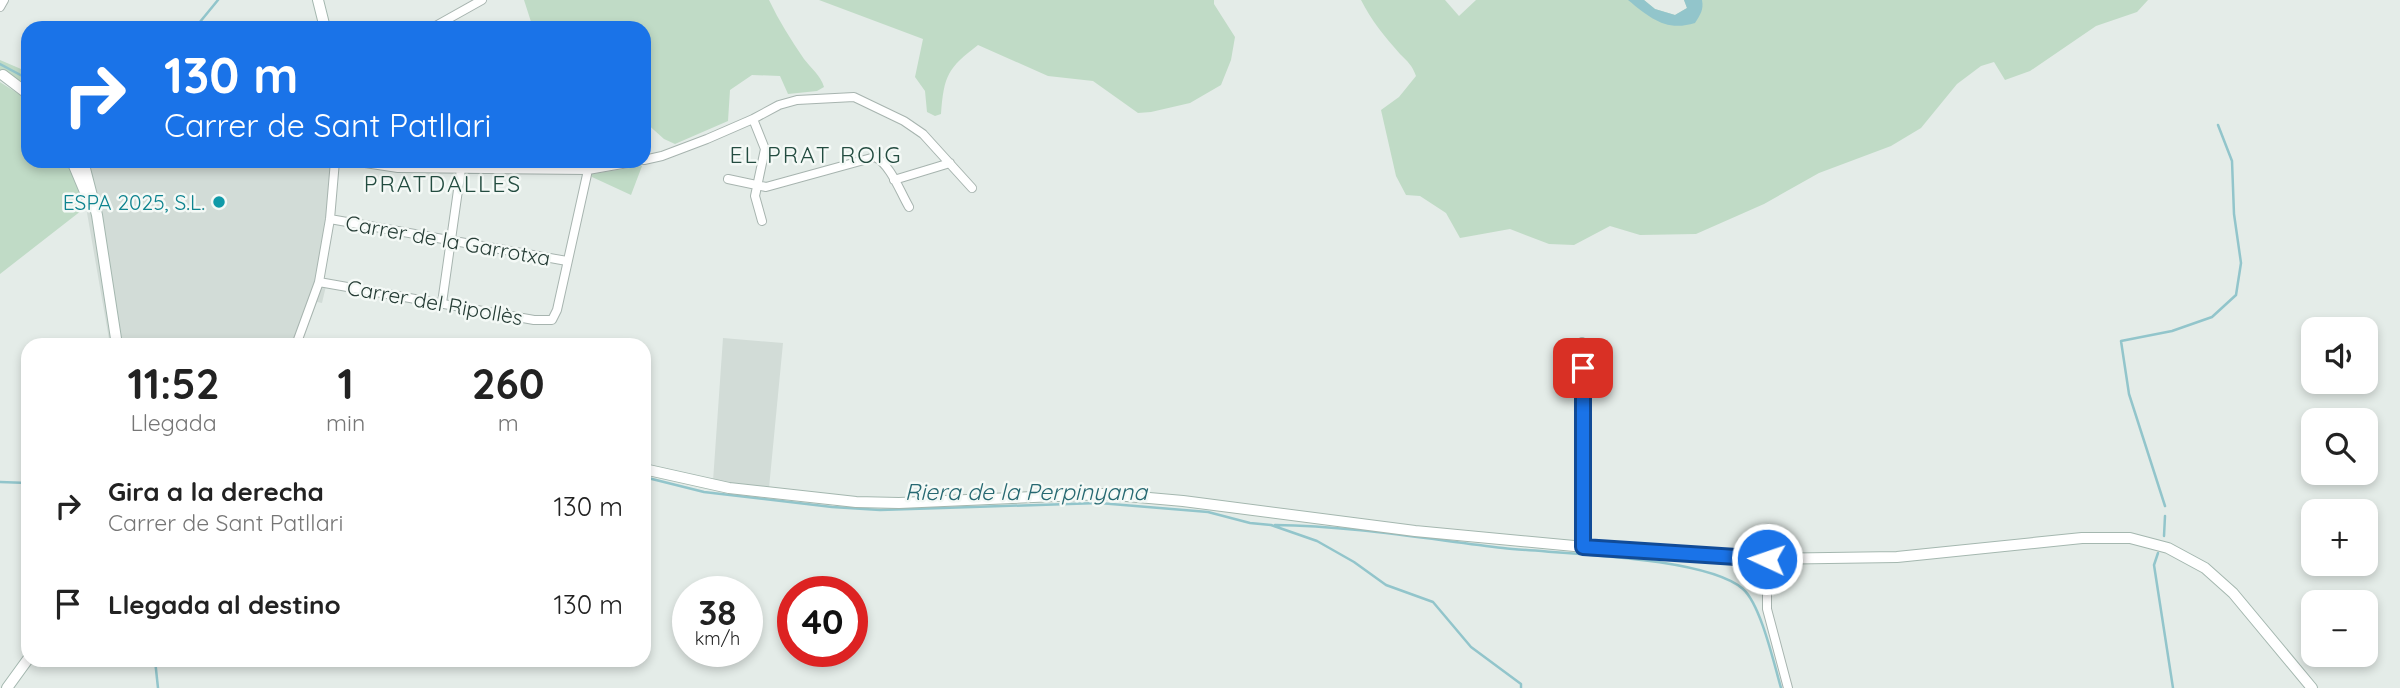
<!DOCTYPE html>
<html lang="es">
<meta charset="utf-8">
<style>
body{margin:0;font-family:Quicksand,sans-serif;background:#f6f6f6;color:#222;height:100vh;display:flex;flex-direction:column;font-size:26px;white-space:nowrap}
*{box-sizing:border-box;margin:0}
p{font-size:23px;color:#767676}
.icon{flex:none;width:38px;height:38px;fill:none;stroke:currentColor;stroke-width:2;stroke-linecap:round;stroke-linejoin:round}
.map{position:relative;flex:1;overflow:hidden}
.sheet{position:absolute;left:21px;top:338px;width:630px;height:329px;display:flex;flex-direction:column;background:#fff;border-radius:21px;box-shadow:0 4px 10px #0003}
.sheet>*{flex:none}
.top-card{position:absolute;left:21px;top:21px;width:630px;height:147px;border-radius:21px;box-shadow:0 4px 10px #0003;background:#1a73e8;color:#fff;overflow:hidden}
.tools{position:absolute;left:2301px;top:317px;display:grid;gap:14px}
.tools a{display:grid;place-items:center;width:77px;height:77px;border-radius:14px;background:#fff;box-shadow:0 4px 10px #0003;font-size:35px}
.speed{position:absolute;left:672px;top:576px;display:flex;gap:14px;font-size:35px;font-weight:700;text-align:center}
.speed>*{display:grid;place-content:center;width:91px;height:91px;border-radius:50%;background:#fff;box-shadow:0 4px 10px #0003;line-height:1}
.speed small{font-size:18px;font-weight:400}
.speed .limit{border:10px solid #d22;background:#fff;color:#111}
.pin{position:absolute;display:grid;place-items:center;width:60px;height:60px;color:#fff;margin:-30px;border-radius:14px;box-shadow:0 4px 10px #0006}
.me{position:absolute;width:77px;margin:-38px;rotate:273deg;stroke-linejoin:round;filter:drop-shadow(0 0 5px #0008)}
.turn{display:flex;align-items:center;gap:24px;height:147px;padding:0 28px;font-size:32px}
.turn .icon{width:91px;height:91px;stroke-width:2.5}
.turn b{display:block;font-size:49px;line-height:60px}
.eta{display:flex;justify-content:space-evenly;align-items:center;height:119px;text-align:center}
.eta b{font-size:42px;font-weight:800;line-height:49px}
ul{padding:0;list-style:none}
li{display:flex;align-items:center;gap:21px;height:98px;padding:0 28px}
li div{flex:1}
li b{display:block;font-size:26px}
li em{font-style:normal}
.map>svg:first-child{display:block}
.built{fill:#d2dcd7}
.green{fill:#c0dbc6}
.water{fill:#92c5cb}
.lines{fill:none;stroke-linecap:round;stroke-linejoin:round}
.stream{stroke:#92c5cb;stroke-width:2.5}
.street-casing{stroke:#a7b4af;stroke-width:10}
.secondary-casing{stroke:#a4b7af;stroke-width:12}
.street{stroke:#fff;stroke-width:8}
.secondary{stroke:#fff;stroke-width:10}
.route-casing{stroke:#114b97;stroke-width:18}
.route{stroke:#1a73e8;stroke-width:12}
.culture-dot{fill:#0f9aa8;stroke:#f4f9f6;stroke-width:2.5}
.labels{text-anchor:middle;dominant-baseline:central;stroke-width:5;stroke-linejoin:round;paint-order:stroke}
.culture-label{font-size:21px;fill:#0d838f;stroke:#f4f9f6;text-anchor:end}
.street-label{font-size:21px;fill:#253c35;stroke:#f4f9f6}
.neighbourhood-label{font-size:23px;letter-spacing:2px;fill:#234c40;stroke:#f4f9f6}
.water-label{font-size:23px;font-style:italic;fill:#266871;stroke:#f4f9f6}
</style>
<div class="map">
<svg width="2400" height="688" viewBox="0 0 2400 688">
<rect width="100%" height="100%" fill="#e4ece8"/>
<path class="built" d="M 68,161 L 336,161 L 323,276 L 326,286 L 322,303 L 317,302 L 300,345 L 110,345 L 86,207 Z
M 723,338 L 783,343 L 769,488 L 713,481 Z"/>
<path class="green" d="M 524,0 L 769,0 C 779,21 791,40 804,59 C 811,68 821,76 824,87 L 817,91 L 788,94 L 780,76 L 752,75 L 730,90 L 728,121 L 675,144 L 664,139 L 644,121 L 644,28 L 533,28 Z
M 819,0 L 1214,0 L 1214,4 L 1235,37 L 1231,60 L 1221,85 L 1190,103 L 1151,112 L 1138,113 L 1093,81 L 1048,76 L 978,45 C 948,68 944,75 941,114 L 935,116 L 927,112 L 925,91 L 915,77 L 923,39 Z
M 1361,0 L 1445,0 L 1459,16 L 1476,0 L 1644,0 L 1655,9 L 1675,15 L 1687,8 L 1684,0 L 2148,0 L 2137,12 L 2096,26 L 2030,71 L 2005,80 L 1994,62 L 1981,66 L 1957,84 L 1921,128 L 1891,146 L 1819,173 L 1764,204 L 1696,234 L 1640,235 L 1610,226 L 1574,245 L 1549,244 L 1510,229 L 1460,238 L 1446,213 L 1420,196 L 1406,195 L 1396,176 L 1381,110 L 1399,97 L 1416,76 C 1412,65 1408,62 1400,54 C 1385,37 1371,20 1361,0 Z
M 0,60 L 28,72 L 28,85 L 0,70 Z
M 0,82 L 28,100 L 28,161 L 68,161 L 86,207 L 0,274 Z
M 642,166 L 631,195 L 592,177 L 592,174 Z"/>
<path class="water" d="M 1628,0 L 1644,0 L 1655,9 L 1675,15 L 1687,8 L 1684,0 L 1702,0 C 1704,10 1700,15 1695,23 C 1666,32 1650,18 1628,0 Z"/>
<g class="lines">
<path class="stream" d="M 195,28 L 218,0
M 0,64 L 28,79
M 644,477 L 704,492 L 832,507 L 880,510 L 1099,503 L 1208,512 L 1250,523 L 1271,525 L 1317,541 L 1354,562 L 1386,585 L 1433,602 L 1471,647 L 1521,684 L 1521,688
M 0,482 L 28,483
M 2165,506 L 2129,394 L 2121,341 L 2172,331 L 2212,317 L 2236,295 L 2241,263 L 2234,214 L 2232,161 L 2218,125
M 1275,525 C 1352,526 1427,539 1503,548 C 1557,554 1705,556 1743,589 C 1761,605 1774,664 1781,688
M 2164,536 L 2165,516
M 2158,553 L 2154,565 L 2173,688
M 155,660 L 158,688"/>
<g class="street-casing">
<path id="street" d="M 0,7 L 4,0
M 432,28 L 482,0
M 753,119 L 765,149 L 755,196 L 762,221
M 644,160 L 662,156 L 707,139 L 753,119 L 779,105 L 797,100 L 854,97 L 904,121 L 923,134 L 972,188
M 352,161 L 398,168 L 588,170 L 639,161
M 728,179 L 766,187 L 875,157 C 891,165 900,192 909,207
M 894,180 L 950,163
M 330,219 L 567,261
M 319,282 L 534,320 L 552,320 L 557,310 L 588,170
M 442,303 L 461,169
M 1582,342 L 1583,547
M 296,345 L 319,282 L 330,219 L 335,161
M 1767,559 L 1767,609 L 1788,688"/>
</g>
<g class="secondary-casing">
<path id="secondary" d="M 318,0 L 325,28
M 3,75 L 28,94
M 72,161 L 88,199
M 83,161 L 97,215 L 117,345
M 644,469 L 729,488 L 856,502 L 899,503 L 1104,494 L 1183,501 L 1415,531 L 1606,549 L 1767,559 L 1897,557 L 2082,538 L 2130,538 L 2168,548 L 2205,568 L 2233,593 L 2312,688
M 7,688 L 28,659"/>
</g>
<use href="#street" class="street"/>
<use href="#secondary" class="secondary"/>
</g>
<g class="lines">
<g class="route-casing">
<path id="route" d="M 1583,368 L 1583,547 L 1767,559"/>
</g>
<use href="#route" class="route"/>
</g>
<circle class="culture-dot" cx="219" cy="202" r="7"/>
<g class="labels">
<g class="culture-label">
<text x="205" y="202">ESPA 2025, S.L.</text>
</g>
<g class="street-label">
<text transform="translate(448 240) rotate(10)">Carrer de la Garrotxa</text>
<text transform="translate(435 302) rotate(10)">Carrer del Ripollès</text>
</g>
<g class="neighbourhood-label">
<text x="816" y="154">EL PRAT ROIG</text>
<text x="443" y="183">PRATDALLES</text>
</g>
<g class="water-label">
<text x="1026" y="491">Riera de la Perpinyana</text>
</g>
</g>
</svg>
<div class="tools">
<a><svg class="icon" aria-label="sound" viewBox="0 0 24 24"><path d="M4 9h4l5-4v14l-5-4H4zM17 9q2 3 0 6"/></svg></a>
<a><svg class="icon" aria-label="search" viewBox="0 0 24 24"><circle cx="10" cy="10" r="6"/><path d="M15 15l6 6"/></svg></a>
<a>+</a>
<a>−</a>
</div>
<div class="speed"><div>38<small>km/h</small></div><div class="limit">40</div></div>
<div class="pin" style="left:1583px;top:368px;background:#d93025"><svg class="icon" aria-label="arrive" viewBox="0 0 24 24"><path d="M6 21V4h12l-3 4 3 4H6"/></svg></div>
<svg class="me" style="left:1767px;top:559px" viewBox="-20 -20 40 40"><circle r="17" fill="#1a73e8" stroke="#fff" stroke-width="3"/><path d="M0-11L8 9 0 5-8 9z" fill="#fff"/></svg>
<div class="top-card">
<div class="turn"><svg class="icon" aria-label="right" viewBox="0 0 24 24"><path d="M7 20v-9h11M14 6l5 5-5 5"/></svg><div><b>130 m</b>Carrer de Sant Patllari</div></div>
</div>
<section class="sheet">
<div class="eta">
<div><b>11:52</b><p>Llegada</p></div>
<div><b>1</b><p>min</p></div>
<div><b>260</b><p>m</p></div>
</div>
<ul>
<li><svg class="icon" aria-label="right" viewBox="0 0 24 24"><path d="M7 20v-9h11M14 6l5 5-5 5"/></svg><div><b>Gira a la derecha</b><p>Carrer de Sant Patllari</p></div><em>130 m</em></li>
<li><svg class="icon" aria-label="arrive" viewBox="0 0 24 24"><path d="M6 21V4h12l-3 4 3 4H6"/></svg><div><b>Llegada al destino</b></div><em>130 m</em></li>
</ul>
</section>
</div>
